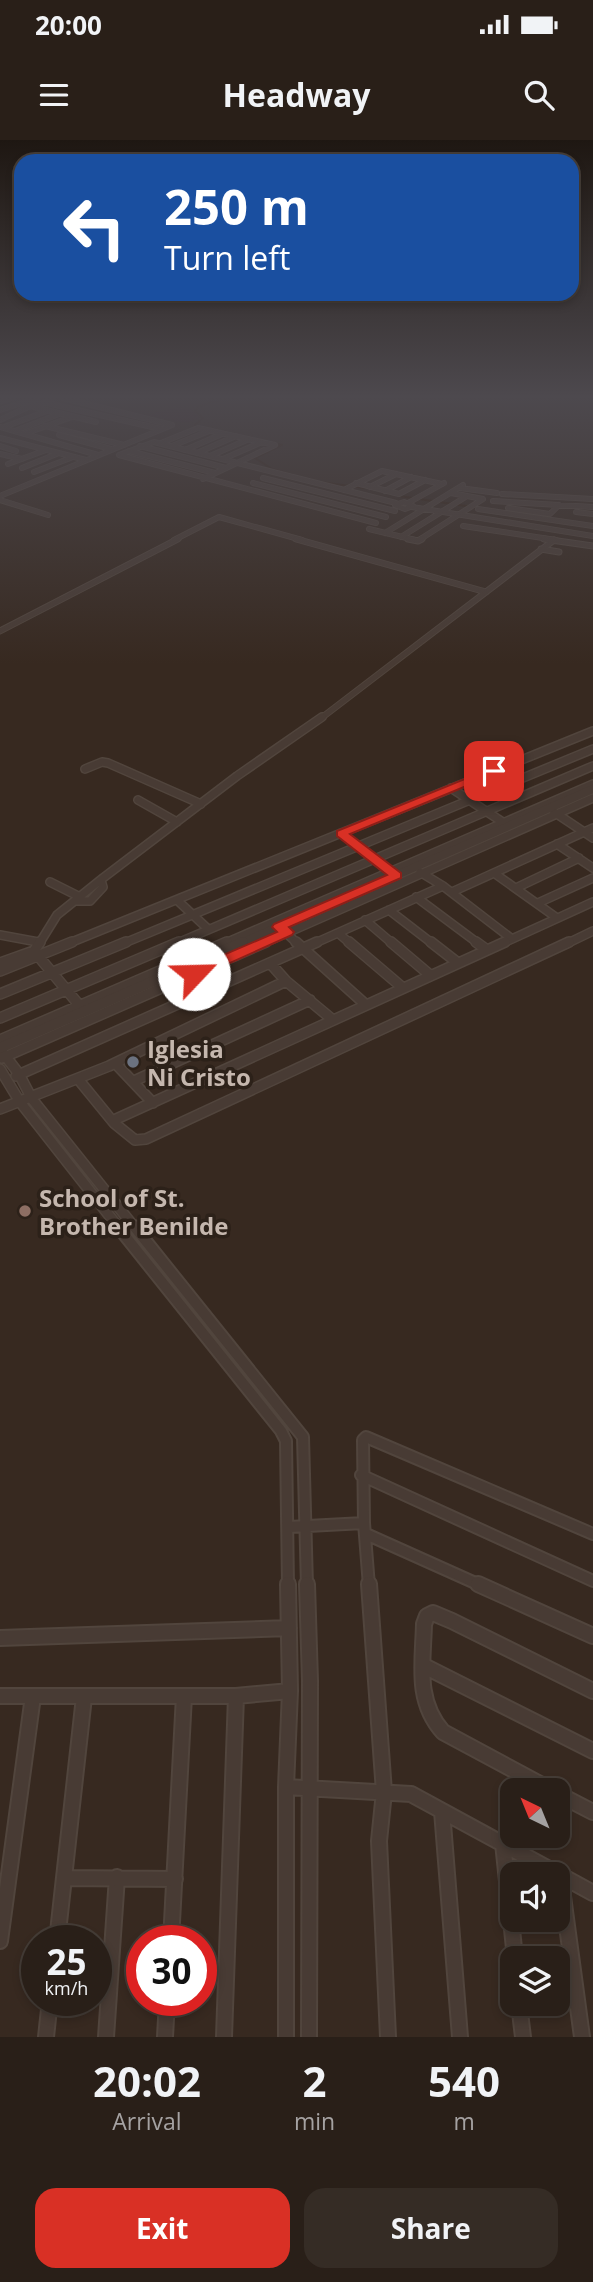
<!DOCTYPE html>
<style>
body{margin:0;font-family:"Open Sans",sans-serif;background:#352c25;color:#f1f3f6;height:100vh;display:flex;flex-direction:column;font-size:26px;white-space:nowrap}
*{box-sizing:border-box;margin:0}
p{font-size:23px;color:#a5a2a2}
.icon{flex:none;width:38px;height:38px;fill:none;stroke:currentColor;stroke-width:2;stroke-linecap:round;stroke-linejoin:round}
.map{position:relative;height:1897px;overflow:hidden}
.panel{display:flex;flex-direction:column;background:#291f18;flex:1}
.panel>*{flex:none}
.hud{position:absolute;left:14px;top:14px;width:565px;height:147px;border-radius:21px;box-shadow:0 4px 10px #0003,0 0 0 2px #453d37;background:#1a4fa0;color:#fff;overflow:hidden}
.needle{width:46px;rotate:317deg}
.tools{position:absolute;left:500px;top:1638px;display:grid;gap:14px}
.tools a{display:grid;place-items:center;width:70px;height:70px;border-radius:14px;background:#291f18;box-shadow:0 4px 10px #0003,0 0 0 2px #453d37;font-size:35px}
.speed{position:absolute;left:21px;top:1785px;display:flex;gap:14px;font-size:35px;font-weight:700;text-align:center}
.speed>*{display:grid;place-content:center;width:91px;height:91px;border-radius:50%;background:#291f18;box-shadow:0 4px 10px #0003,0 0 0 2px #453d37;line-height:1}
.speed small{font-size:18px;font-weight:400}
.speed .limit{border:10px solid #d22;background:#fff;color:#111}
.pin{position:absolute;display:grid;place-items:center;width:60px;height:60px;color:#fff;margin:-30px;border-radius:14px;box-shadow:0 4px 10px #0006}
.me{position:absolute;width:77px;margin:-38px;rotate:66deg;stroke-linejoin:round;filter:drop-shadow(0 0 5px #0008)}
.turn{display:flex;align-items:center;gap:24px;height:147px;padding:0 35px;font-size:32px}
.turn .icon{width:91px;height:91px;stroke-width:2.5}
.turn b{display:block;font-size:49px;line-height:60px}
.eta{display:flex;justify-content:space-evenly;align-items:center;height:119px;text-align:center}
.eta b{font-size:42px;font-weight:700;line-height:49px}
.primary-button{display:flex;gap:14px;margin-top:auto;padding:14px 35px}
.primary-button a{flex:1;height:80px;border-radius:21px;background:#d93025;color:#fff;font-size:28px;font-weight:700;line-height:80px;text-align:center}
.primary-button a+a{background:#352c25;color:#f1f3f6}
.status{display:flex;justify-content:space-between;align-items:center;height:49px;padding:0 35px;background:#291f18;direction:ltr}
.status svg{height:19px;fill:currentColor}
header{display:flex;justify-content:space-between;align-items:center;height:91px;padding:0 35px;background:#291f18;font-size:32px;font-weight:700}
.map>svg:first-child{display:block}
.green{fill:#382224}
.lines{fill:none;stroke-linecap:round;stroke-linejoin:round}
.stream{stroke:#342114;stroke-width:2}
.minor-far5-casing{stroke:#51453d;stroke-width:6}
.minor-far4-casing{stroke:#51453d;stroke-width:7}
.minor-far3-casing{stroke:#51453d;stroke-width:10}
.minor-far2-casing{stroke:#51453d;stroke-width:12}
.minor-far1-casing{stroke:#51453d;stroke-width:14}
.minor-casing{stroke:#51453d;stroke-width:18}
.tertiary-far2-casing{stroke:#51453d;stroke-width:7}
.tertiary-far1-casing{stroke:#51453d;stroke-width:10}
.tertiary-casing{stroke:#51453d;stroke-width:14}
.minor-far5{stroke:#483b34;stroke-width:4.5}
.minor-far4{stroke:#483b34;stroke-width:5}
.minor-far3{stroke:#483b34;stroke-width:7}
.minor-far2{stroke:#483b34;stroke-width:9}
.minor-far1{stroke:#483b34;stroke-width:10}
.minor{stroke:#483b34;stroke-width:14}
.tertiary-far2{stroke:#483b34;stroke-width:5}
.tertiary-far1{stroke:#483b34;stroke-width:8}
.tertiary{stroke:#483b34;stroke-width:10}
.route{fill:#d93025;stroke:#8d1f18;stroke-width:2}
.worship-dot{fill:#6b7280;stroke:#2c2119;stroke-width:2.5}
.education-dot{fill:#8d6e63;stroke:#2c2119;stroke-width:2.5}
.labels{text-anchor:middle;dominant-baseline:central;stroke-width:7;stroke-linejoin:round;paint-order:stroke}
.poi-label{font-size:24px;font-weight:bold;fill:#c5b7ae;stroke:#2c2119;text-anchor:start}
</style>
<div class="status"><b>20:00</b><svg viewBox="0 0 49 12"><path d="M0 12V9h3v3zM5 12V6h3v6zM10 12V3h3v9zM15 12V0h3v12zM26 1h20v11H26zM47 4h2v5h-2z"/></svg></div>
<header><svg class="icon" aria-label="menu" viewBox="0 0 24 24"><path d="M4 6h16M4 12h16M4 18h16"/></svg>Headway<svg class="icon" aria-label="search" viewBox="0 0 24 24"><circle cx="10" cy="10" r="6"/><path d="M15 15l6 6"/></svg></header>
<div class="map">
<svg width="593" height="1897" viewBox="0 0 593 1897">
<rect width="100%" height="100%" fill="#372920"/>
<path class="green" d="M 179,267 L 192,270 L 200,278 L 186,283 L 146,275 Z"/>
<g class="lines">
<path class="stream" d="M 195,285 L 203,278 L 195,271 L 199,266 L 228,258
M 274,303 L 282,305 L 255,318 L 272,329 L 293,335
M 320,342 L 365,348
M 399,356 L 479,368"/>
<g class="minor-far5-casing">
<path id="minor-far5" d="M 47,263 L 161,289
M 34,267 L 96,282
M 0,270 L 38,258
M 0,280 L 28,267 L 51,261
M 45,286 L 124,305
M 0,287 L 98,315
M 4,287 L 47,271
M 15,291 L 59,274
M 24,294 L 72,277
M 59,295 L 111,309
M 0,298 L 86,320
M 161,303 L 198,288 L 275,305 L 203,339
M 0,306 L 16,311
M 140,306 L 226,328
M 172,306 L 209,291
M 185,310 L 222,294
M 129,311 L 215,333
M 197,313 L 236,296
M 0,314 L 22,319
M 210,316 L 249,299
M 223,319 L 262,302
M 8,324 L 46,310
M 22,328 L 59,313
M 34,332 L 73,317
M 263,338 L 395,371
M 253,343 L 386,377
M 356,343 L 399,354 L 425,340
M 370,347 L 396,334
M 460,348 L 497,353
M 344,350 L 382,331 L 442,344
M 385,351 L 411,337
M 502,354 L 593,359
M 0,356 L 172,285 L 63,258
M 0,360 L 48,375
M 493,361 L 593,367
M 404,362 L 413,366 L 405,369 L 395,365 Z
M 408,363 L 444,343
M 412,367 L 593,396
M 508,368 L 550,374 L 559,365
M 478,369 L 593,386
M 576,372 L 593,374
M 376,383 L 119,315 L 154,302 L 396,363
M 463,386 L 556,400
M 369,389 L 415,400
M 385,393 L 463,345
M 401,397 L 467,356
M 174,400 L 219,377 L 302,400
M 419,400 L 483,359 L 451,353"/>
</g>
<g class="minor-far4-casing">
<path id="minor-far4" d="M 296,399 L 486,452
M 408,399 L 418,401 L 422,399
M 544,399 L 593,406
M 541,409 L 559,412
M 0,491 L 178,399
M 320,579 L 554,400"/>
</g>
<g class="minor-far3-casing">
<path id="minor-far3" d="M 85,629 L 102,622 L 108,623 L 201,664
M 451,648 L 504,683
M 138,660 L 177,682
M 554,672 L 593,698
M 341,693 L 391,733
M 557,704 L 593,728
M 420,732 L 443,746 L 512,799
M 494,733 L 557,778
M 50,742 L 80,757
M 516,748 L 579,718
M 452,752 L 593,688
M 416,757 L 479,804
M 177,760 L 208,789
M 75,761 L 90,761 L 103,747 L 101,740
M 538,763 L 593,738
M 389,770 L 433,804
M 365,780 L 393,804
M 283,790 L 298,804
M 338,793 L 351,804
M 0,795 L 38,802
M 39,804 L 57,775 L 103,738 L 237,636 L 322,577
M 67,804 L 593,591
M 122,804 L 593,609
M 175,804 L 593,626
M 223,804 L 593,644
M 262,804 L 593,658
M 313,804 L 443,746
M 501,804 L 593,762
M 566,804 L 593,791"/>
</g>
<g class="minor-far2-casing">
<path id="minor-far2" d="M 40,802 L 34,811 L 80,866
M 296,802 L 365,864
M 349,802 L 403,848
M 391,802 L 430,835
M 431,802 L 458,823
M 476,802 L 487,810
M 0,823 L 34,811
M 270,823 L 286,841 L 333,880
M 0,831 L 72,802
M 0,854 L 126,802
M 0,878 L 179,802
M 0,900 L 227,802
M 0,909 L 19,934 L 32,959 L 135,1088
M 2,918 L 266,802
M 115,923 L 153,963
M 0,929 L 20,962 L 119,1088
M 16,936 L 317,802
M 78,939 L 114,983 L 135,1000 L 146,999 L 569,802
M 134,941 L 310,860
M 0,969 L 109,926 L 286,841
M 114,980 L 505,802"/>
</g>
<g class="minor-far1-casing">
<path id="minor-far1" d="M 117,1086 L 281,1291 L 286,1301 L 288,1446
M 134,1086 L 303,1297 L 307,1446
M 361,1335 L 593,1441
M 289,1387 L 364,1383
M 366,1394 L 482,1446
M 369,1446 L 364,1383 L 363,1300 L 366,1297 L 593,1394"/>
</g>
<g class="minor-casing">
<path id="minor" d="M 307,1444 L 310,1541 L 309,1897
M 369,1444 L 384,1652 L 379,1701 L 388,1897
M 478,1444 L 593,1496
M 0,1498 L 289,1488
M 424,1526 L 593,1611
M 0,1556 L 236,1556 L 290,1551
M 286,1647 L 411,1654 L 593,1753
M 551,1650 L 443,1592 C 415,1561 423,1523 424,1484 L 427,1476 L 433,1473 L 452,1481 L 593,1551
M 558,1654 L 593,1672
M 442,1671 L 460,1897
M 503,1703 L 515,1818
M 560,1734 L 582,1897
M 64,1738 L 175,1739
M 0,1801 L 33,1556
M 57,1801 L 84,1557
M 171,1801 L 184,1556
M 519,1864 L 523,1897
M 46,1897 L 50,1860
M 106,1897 L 117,1737
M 165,1897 L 167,1860
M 224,1897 L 236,1556
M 286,1897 L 286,1647 L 290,1551 L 288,1444"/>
</g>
<g class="tertiary-far2-casing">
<path id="tertiary-far2" d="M 0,261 L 10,258"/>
</g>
<g class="tertiary-far1-casing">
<path id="tertiary-far1" d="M 239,804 L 593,649"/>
</g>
<g class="tertiary-casing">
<path id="tertiary" d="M 0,908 L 243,802"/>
</g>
<use href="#minor-far5" class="minor-far5"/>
<use href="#minor-far4" class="minor-far4"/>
<use href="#minor-far3" class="minor-far3"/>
<use href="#minor-far2" class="minor-far2"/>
<use href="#minor-far1" class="minor-far1"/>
<use href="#minor" class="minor"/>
<use href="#tertiary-far2" class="tertiary-far2"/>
<use href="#tertiary-far1" class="tertiary-far1"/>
<use href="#tertiary" class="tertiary"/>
</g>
<linearGradient id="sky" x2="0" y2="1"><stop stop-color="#1e1712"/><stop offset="0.49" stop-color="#4d494e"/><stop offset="1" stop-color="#4d494e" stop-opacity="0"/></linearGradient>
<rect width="593" height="524" fill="url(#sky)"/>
<path class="route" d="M 494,627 L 498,628 L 498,633 L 350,694 L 401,733 L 401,738 L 289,787 L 294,792 L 292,795 L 199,837 L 188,837 L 186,834 L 188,830 L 277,792 L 272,787 L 274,784 L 387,735 L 337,696 L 337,691 Z"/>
<circle class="worship-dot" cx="133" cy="922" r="7"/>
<circle class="education-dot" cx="25" cy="1071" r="7"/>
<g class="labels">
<g class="poi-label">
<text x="147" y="908">Iglesia<tspan x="147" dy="28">Ni Cristo</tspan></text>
<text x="39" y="1057">School of St.<tspan x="39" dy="28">Brother Benilde</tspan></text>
</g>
</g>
</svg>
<div class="tools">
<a><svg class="needle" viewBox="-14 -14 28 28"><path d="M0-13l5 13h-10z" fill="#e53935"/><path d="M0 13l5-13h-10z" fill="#a5a2a2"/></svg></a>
<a><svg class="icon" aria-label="sound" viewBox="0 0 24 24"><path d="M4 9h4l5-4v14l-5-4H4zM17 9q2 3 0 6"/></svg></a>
<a><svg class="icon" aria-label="layers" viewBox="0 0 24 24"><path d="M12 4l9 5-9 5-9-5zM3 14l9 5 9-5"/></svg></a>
</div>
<div class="speed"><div>25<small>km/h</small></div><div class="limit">30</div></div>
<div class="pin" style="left:494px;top:631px;background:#d93025"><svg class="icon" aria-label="arrive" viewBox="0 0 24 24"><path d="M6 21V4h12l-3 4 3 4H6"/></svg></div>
<svg class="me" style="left:194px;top:834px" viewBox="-20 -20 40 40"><circle r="19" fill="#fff"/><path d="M0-13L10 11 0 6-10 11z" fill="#d93025"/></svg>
<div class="hud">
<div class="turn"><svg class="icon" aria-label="left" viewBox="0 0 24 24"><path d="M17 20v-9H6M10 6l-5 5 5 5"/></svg><div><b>250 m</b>Turn left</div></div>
</div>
</div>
<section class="panel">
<div class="eta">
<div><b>20:02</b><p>Arrival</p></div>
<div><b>2</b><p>min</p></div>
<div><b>540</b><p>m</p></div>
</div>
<div class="primary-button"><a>Exit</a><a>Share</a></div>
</section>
